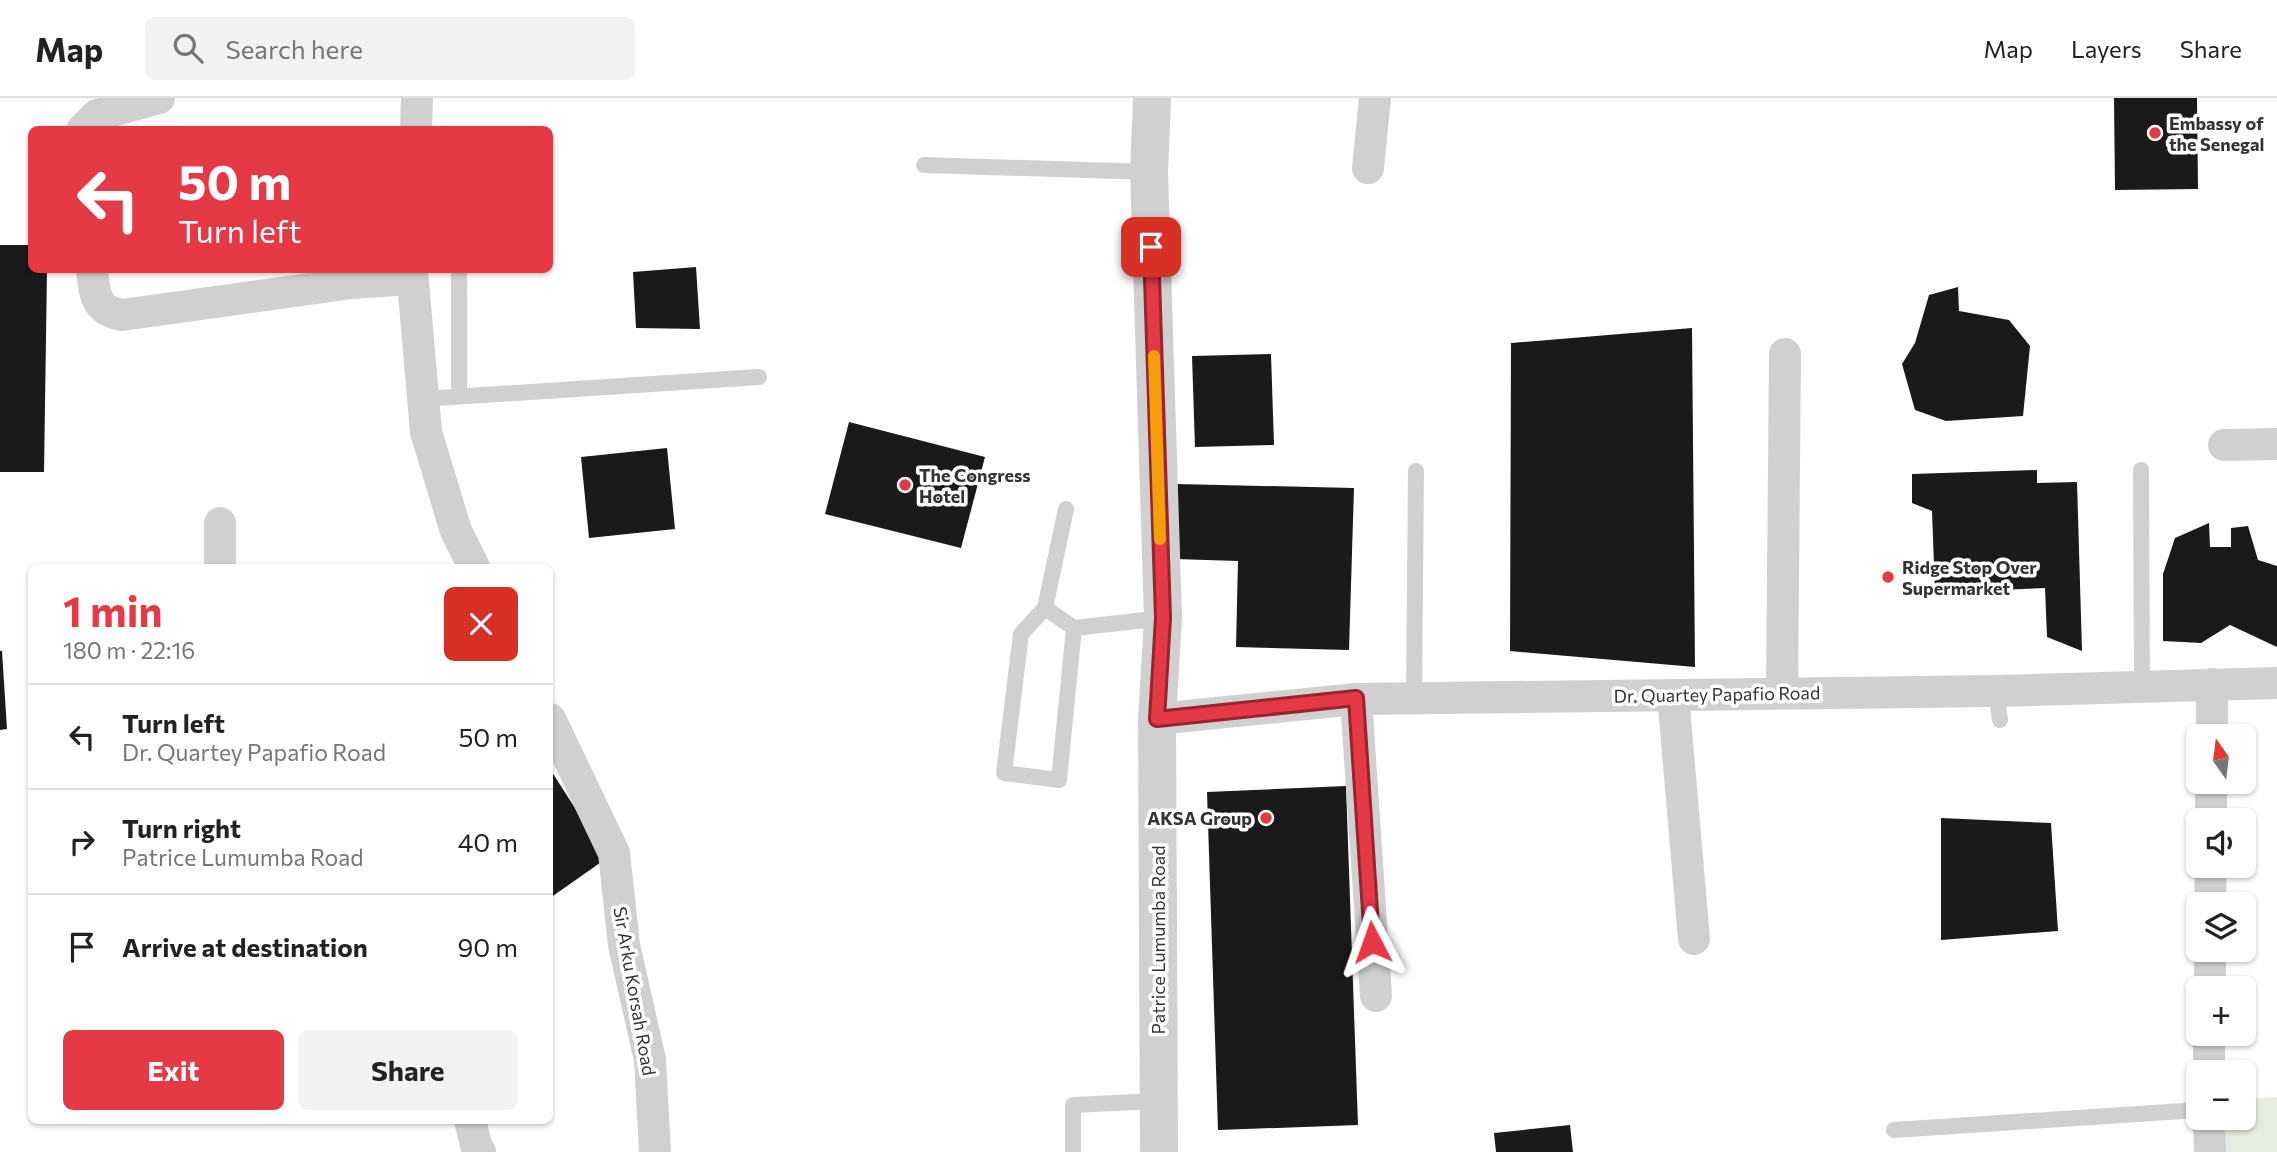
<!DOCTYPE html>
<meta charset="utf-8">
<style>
body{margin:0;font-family:Commissioner,sans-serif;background:#f2f2f2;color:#222;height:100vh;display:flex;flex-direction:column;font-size:26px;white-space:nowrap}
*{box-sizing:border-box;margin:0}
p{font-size:23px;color:#767676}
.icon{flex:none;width:38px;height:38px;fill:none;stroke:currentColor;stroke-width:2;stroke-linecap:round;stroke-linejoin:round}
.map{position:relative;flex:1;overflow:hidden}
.drawer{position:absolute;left:28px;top:466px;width:525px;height:560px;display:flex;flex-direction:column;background:#fff;border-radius:10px;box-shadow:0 2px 5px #0004}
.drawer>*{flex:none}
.hud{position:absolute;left:28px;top:28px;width:525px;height:147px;border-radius:10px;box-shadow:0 2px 5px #0004;background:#e63946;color:#fff;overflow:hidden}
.needle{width:46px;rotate:346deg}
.tools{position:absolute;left:2186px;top:626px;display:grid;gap:14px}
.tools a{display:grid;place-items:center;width:70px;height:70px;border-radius:10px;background:#fff;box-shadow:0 2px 5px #0004;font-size:35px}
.pin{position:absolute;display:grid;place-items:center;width:60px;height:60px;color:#fff;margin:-30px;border-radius:14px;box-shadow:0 4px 10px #0006}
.me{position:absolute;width:77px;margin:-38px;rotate:356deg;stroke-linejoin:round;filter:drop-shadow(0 0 5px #0008)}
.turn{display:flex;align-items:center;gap:24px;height:147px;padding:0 35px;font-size:32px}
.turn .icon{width:91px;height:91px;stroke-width:2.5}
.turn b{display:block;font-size:49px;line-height:60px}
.round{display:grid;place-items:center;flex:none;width:74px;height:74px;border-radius:10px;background:#f2f2f2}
.headline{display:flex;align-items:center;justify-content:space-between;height:119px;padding:0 35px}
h1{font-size:42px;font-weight:700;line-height:52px;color:#e63946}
.button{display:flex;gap:14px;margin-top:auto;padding:14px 35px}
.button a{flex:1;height:80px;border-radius:10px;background:#e63946;color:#fff;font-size:28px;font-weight:700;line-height:80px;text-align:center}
.button a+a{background:#f2f2f2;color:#222}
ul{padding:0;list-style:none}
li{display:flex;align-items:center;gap:21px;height:105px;padding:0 35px;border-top:2px solid #e0e0e0}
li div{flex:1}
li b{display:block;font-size:26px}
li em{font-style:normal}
header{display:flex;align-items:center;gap:42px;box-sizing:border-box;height:98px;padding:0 35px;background:#fff;border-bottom:2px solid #e0e0e0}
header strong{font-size:33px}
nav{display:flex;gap:38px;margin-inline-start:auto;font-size:24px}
.search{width:490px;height:63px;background:#f2f2f2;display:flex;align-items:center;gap:18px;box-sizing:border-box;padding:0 24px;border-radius:10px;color:#767676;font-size:26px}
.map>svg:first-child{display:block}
.green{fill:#e6ecdf}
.building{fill:#1a1a1a}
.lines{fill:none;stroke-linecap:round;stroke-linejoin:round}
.service{stroke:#d0d0d0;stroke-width:16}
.minor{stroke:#d0d0d0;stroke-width:32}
.tertiary{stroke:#d0d0d0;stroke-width:38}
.route-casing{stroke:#96252e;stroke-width:18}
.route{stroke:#e63946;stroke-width:12}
.slow{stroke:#f59e0b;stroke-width:12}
.poi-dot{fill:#e63946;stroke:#fff;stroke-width:2.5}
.labels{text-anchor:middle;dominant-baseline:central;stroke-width:7;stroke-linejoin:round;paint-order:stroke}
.poi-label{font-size:18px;font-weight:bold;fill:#333;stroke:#fff;text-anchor:start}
.street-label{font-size:18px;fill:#333;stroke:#fff}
</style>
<header>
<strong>Map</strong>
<div class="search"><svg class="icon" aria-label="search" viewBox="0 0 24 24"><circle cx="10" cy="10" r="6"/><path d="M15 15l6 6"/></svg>Search here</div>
<nav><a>Map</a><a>Layers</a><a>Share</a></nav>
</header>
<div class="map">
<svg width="2277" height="1054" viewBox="0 0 2277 1054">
<rect width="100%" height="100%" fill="#fff"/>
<path class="green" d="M 2277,999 L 2277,1054 L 2218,1054 L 2218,1020 L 2244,1020 L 2244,1001 Z"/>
<path class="building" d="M 2114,0 L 2197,0 L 2198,91 L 2115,92 Z
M 0,147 L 32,147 L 32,172 L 47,172 L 44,374 L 0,374 Z
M 696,169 L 700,231 L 636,230 L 633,174 Z
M 1958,189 L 1959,213 L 2009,222 L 2030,248 L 2023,318 L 1946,323 L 1915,312 L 1902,266 L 1915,245 L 1929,197 Z
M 1692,230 L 1695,569 L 1510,553 L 1511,245 Z
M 1271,256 L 1274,347 L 1195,349 L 1192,258 Z
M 849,324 L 985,359 L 961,450 L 825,416 Z
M 667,350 L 675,431 L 589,440 L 581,359 Z
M 2037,372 L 2037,385 L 2077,384 L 2082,553 L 2047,539 L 2045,490 L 1935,495 L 1932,413 L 1912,405 L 1912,376 Z
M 1177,386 L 1354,390 L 1349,552 L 1236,549 L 1238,463 L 1175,461 Z
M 2209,425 L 2210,449 L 2231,449 L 2231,430 L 2248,428 L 2258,462 L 2277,468 L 2277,549 L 2230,527 L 2201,545 L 2163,543 L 2163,476 L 2175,440 Z
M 0,553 L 2,553 L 7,631 L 0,632 Z
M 550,671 L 607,760 L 550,800 Z
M 1346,688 L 1358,1027 L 1218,1032 L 1207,694 Z
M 1941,720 L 2051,725 L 2058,833 L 1941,842 Z
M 1570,1027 L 1573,1054 L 1496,1054 L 1494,1035 Z"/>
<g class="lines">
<path class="service" d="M 924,67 L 1149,74
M 459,172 L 459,298
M 423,301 L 759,279
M 2141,372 L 2142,588
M 1045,510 L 1066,411
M 1074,530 L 1059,682 L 1004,675 L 1021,536 L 1045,510 L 1074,530 L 1163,520
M 1996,593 L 2000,622
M 1414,600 L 1416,373
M 1894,1032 L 2198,1012
M 1073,1054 L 1073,1007 L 1158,1003"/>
<path class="minor" d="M 82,32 L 97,17 L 159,0
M 416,32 L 417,0
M 1368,70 L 1375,0
M 92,172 C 95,195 94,212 122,217 L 352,185 L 412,181
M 412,172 L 426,334 L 456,433 L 474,469
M 2224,347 L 2277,346
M 220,469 L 220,425
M 1782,595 L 1785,256
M 1673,597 L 1694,841
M 1356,601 L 1376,898
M 550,621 L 614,755 L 624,847 L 650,962 L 655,1054
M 1157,621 L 1356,601 L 1996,593 L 2277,585
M 2212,639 L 2212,586
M 2211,723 L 2211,684
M 2210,807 L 2211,768
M 2210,891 L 2210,852
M 2209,975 L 2209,936
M 2209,1020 L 2210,1054
M 470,1022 L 476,1047 L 480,1054"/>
<path class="tertiary" d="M 1152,0 L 1149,74 L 1163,520 L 1157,621 L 1159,1054"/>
</g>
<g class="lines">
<g class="route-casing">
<path id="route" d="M 1151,149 L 1163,520 L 1157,621 L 1356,600 L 1372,844"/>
</g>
<use href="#route" class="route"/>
<path class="slow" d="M 1154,258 L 1160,441"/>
</g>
<g class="poi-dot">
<circle cx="2155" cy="35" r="7"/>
<circle cx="905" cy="387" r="7"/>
<circle cx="1888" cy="479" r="7"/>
<circle cx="1266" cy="720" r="7"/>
</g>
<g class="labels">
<g class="poi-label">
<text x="2169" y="25">Embassy of<tspan x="2169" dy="21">the Senegal</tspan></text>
<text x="919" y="377">The Congress<tspan x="919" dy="21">Hotel</tspan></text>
<text x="1902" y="469">Ridge Stop Over<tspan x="1902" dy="21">Supermarket</tspan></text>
<text x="1252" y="720" text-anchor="end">AKSA Group</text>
</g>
<g class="street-label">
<text transform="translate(1717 596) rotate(-1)">Dr. Quartey Papafio Road</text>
<text transform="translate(1158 842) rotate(-90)">Patrice Lumumba Road</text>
<text transform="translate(635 893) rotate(80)">Sir Arku Korsah Road</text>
</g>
</g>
</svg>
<div class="tools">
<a><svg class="needle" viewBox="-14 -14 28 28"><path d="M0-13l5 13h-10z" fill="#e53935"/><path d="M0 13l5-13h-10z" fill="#767676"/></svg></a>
<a><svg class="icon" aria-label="sound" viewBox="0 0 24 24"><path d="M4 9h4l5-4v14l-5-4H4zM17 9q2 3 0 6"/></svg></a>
<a><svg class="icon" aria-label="layers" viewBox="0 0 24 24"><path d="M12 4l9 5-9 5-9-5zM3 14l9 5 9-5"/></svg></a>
<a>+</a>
<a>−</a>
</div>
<div class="pin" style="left:1151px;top:149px;background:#d93025"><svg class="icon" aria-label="arrive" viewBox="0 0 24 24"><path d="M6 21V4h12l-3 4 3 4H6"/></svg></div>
<svg class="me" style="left:1372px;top:844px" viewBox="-20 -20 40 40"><path d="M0-17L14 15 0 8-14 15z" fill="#e63946" stroke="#fff" stroke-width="4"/></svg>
<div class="hud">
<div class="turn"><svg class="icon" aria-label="left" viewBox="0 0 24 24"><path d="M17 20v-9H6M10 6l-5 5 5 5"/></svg><div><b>50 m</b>Turn left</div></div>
</div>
<section class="drawer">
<div class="headline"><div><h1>1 min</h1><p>180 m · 22:16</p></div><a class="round" style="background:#d93025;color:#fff"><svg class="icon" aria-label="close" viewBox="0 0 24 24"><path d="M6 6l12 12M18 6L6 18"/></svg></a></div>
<ul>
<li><svg class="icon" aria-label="left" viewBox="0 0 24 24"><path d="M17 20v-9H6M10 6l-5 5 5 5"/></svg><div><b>Turn left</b><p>Dr. Quartey Papafio Road</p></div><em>50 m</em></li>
<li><svg class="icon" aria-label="right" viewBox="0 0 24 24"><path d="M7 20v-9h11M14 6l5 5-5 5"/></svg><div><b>Turn right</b><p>Patrice Lumumba Road</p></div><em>40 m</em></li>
<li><svg class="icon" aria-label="arrive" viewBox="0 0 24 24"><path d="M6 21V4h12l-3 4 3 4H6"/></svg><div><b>Arrive at destination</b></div><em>90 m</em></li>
</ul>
<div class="button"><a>Exit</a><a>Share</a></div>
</section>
</div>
